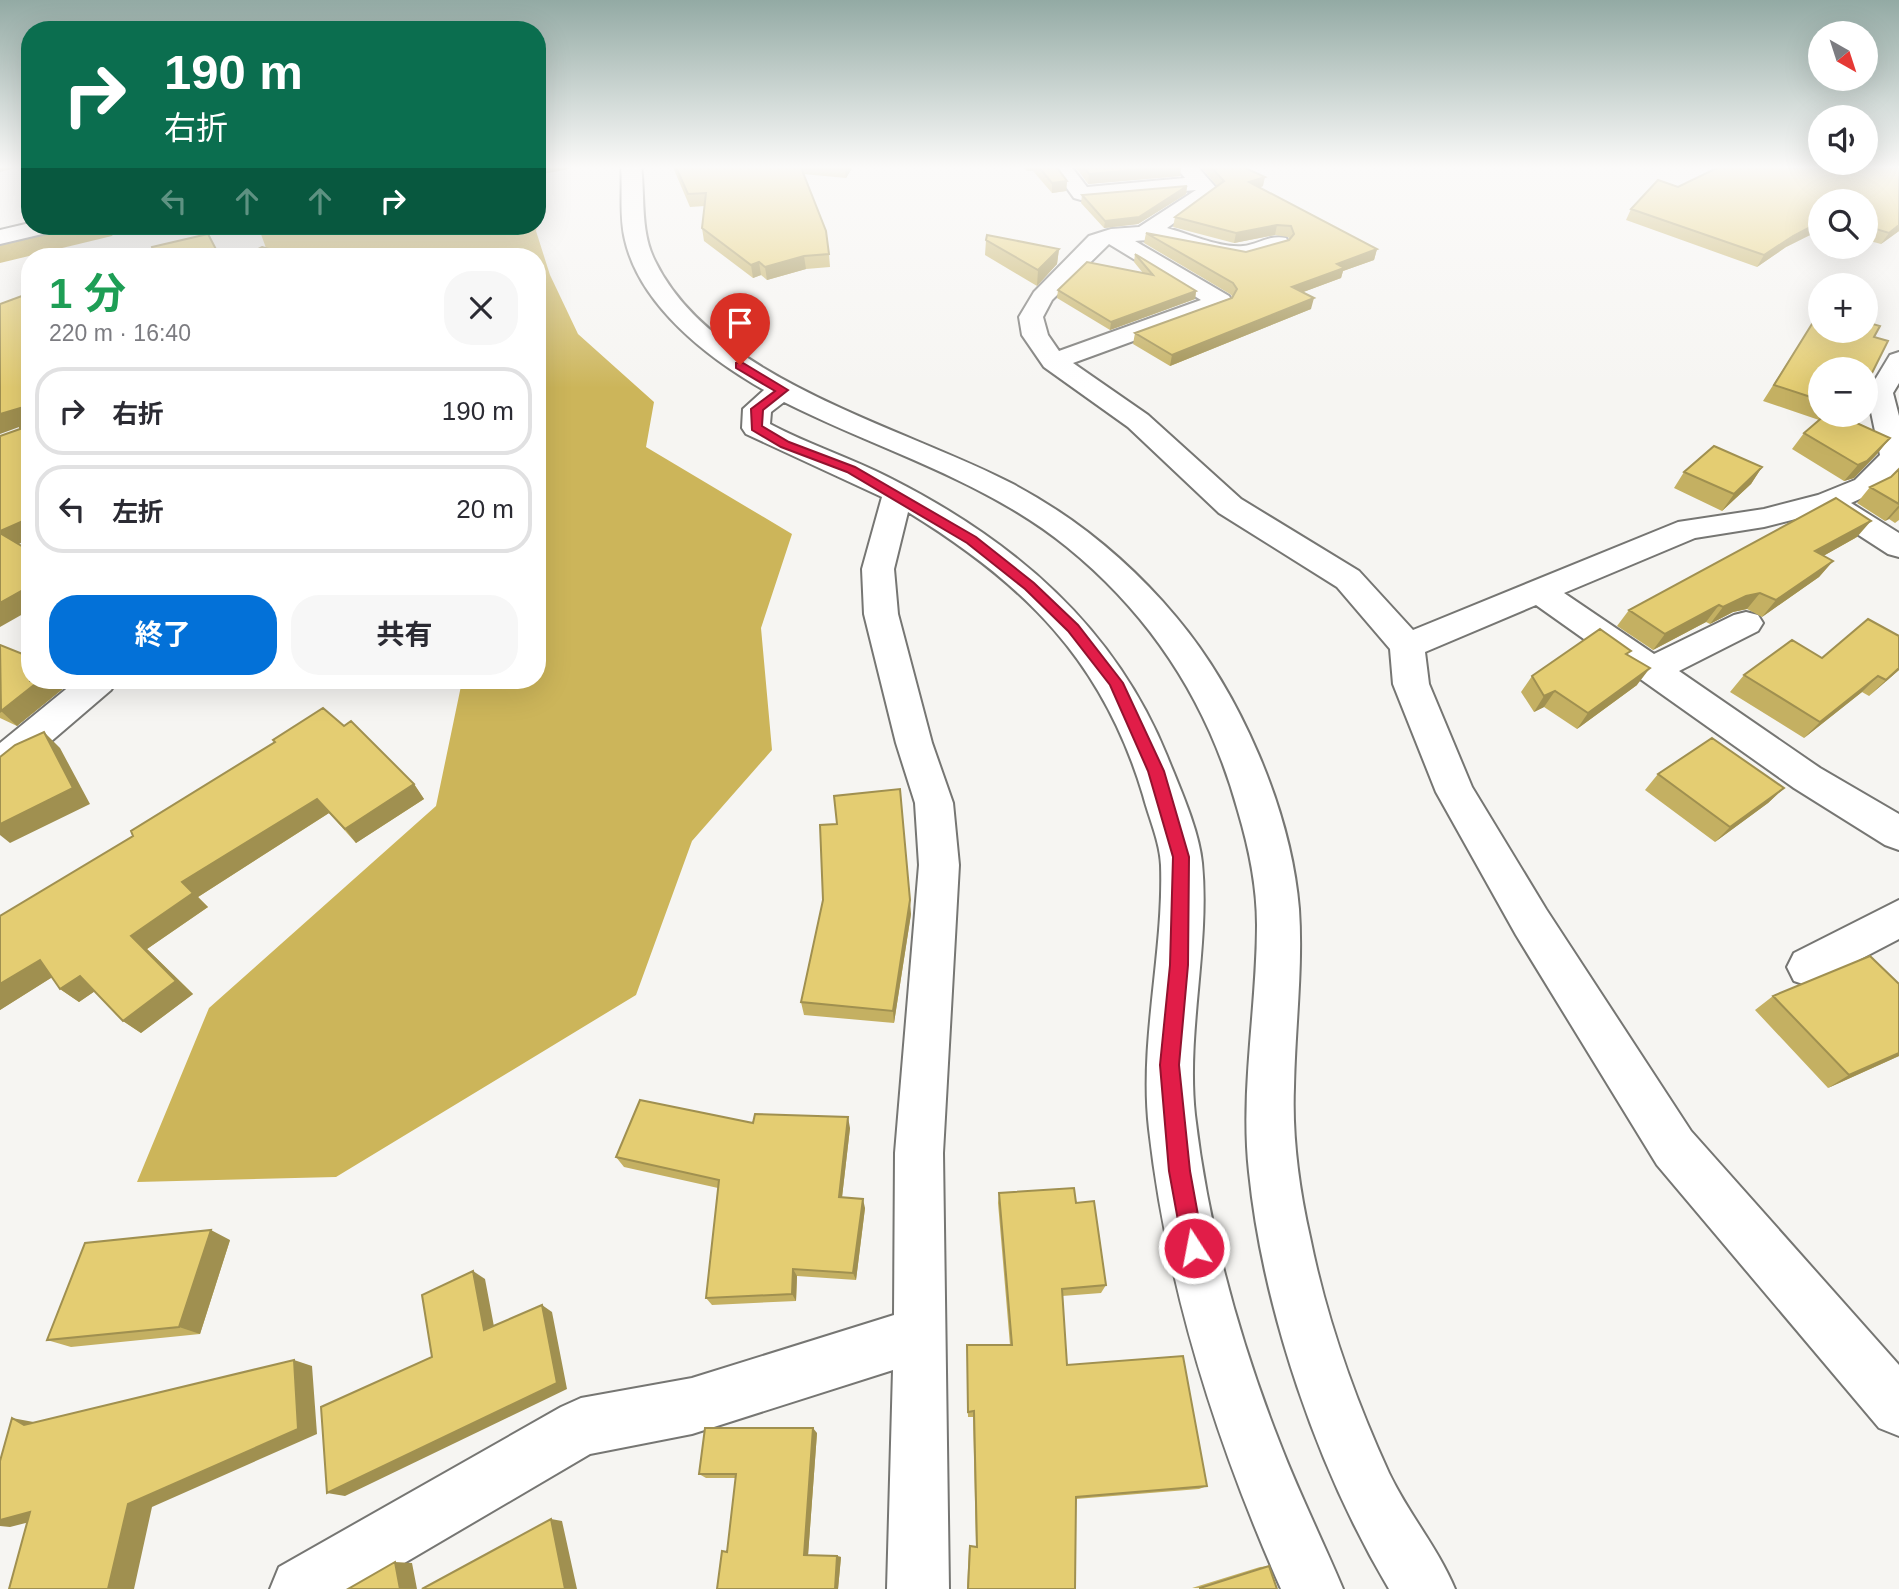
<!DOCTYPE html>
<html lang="ja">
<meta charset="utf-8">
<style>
body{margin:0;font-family:Arial,"Noto Sans JP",sans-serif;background:#f7f7f7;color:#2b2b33;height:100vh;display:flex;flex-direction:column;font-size:26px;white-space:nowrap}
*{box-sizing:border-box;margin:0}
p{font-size:23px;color:#7c7c81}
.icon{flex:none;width:38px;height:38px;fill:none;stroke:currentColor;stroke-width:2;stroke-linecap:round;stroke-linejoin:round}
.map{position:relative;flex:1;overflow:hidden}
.details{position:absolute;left:21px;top:248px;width:525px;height:441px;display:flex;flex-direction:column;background:#fff;border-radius:28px;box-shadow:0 7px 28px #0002}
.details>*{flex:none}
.top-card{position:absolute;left:21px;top:21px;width:525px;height:214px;border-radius:28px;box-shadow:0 7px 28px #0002;background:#0b6e4f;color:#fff;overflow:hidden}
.needle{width:46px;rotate:141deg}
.tools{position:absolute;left:1808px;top:21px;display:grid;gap:14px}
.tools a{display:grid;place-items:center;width:70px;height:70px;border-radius:50%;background:#fff;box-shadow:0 7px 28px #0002;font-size:35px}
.pin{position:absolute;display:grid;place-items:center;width:60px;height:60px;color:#fff;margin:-72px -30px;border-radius:50% 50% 50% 0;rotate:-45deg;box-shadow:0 0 7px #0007}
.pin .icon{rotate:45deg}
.me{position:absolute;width:77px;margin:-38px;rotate:349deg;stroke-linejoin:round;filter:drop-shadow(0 0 5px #0008)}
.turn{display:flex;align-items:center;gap:24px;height:147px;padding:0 28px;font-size:32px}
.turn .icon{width:91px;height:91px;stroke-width:2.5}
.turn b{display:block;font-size:49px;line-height:60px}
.lanes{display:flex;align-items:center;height:66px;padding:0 28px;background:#0003;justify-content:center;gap:35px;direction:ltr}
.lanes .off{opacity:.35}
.round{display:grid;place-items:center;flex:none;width:74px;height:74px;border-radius:28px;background:#f7f7f7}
.head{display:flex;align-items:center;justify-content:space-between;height:119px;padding:0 28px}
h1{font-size:42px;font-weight:700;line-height:52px;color:#1e9e55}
.button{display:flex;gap:14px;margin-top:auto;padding:14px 28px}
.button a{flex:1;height:80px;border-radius:28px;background:#0371d8;color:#fff;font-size:28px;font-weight:700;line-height:80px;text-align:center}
.button a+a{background:#f7f7f7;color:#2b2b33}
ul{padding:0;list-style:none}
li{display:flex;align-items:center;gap:21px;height:88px;margin:0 14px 10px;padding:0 14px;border:4px solid #e1e1e2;border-radius:28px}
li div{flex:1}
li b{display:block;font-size:26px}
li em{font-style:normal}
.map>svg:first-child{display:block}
.forest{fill:#ccb55a}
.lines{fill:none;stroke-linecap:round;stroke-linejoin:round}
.river{fill:#b39b3f;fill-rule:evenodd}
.minor-casing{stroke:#767673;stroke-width:4}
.minor{fill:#fff;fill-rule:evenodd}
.wall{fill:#c4b062}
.shaded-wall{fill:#a09050}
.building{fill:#e4cd72;stroke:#a09050;stroke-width:2}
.route{fill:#e11d48;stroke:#92132f;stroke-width:2}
</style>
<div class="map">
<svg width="1899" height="1589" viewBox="0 0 1899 1589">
<rect width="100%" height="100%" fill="#f6f5f2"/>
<path class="forest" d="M 537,197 L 545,200 L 536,231 L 550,275 L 578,334 L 654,402 L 646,447 L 792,534 L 761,628 L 772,750 L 692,841 L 636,995 L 336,1177 L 137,1182 L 209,1008 L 436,806 L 461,686 L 455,681 L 537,681 L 537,257 L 294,257 L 266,248 L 258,226 L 537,226 Z"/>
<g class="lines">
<path class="river" d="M 39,226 L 119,226 L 112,236 L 0,263 L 0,235 Z"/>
<g class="minor-casing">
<path id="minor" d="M 621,165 L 641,165 C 645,198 640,231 655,261 C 712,379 903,427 1011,483 C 1074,516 1131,563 1176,617 C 1240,693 1291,810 1299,909 C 1303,968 1295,1028 1294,1087 C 1292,1137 1299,1188 1310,1237 C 1326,1317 1355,1399 1389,1473 C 1408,1513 1438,1548 1455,1589 L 1389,1589 C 1318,1470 1263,1310 1249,1172 C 1240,1089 1257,1008 1257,925 C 1257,886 1249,848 1238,811 C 1209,705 1153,617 1067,547 C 983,479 879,450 784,402 L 771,412 L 770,424 C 809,445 852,458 892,479 C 1014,541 1115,627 1167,756 C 1179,786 1199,830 1202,863 C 1210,946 1186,1031 1195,1115 C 1208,1226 1238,1336 1279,1441 C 1298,1491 1322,1539 1343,1589 L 1281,1589 C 1216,1442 1167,1289 1149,1129 C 1139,1040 1164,953 1161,865 C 1160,842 1149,818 1143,795 C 1103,661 1025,584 908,512 L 894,569 L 898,614 L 932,743 L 953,803 L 959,865 L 943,1153 L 949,1589 L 887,1589 L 893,1370 L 692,1434 L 590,1454 L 360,1589 L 270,1589 L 279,1567 L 561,1407 L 581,1398 L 692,1378 L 894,1315 L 895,1153 L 919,865 L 915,803 L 896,743 L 864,614 L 862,569 L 882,497 L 746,434 L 742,428 L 743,409 L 764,390 C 709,359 640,306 625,240 C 619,216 623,190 621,165 Z
M 1050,165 L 1070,165 L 1087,187 L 1185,178 L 1174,165 L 1196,165 L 1219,191 L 1167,228 C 1190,234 1219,248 1243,246 C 1258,245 1270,234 1286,238 L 1289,243 L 1286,248 C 1273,252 1257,259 1243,260 C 1206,261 1175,236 1135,241 L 1229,296 L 1232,301 L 1229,306 L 1073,363 L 1148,415 L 1241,499 L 1359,571 L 1413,630 L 1678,522 L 1764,509 L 1818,495 L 1855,480 L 1880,455 L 1867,393 L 1890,355 L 1899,352 L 1899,383 L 1893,393 L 1899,416 L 1899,469 L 1875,492 L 1851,503 L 1899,533 L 1899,557 L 1888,554 L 1823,512 L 1764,527 L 1695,538 L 1564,593 L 1654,654 L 1734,615 L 1746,612 L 1758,615 L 1763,623 L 1758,631 L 1679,671 L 1820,768 L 1899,814 L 1899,850 L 1885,845 L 1794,788 L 1536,605 L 1425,652 L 1429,684 L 1472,787 L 1546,909 L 1691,1131 L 1899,1365 L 1899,1436 L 1879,1428 L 1657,1165 L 1516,935 L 1436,792 L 1393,684 L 1390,649 L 1337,587 L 1219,513 L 1128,427 L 1044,367 L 1022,335 L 1019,317 L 1034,292 L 1089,236 L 1111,229 L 1139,227 L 1196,190 L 1081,200 L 1074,198 ZM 1109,244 L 1201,300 L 1059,351 L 1048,335 L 1043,317 L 1052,300 Z
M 30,223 L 58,226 L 55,231 L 0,244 L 0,230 Z
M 76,681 L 117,681 L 111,690 L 13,774 L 0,778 L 0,743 Z
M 1899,900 L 1899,939 L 1809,986 L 1794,981 L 1787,967 L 1794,953 Z"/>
</g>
<use href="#minor" class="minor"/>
</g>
<path class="wall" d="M 672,165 L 854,165 L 846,178 L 803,174 L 829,254 L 830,267 L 806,269 L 767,280 L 761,275 L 753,278 L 704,241 L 702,228 L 705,206 L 690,207 Z
M 1022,165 L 1055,165 L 1067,181 L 1066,191 L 1052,193 L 1033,171 L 1027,171 Z
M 1074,165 L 1181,165 L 1181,166 L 1180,176 L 1088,184 Z
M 1199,165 L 1239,165 L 1263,186 L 1259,188 L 1377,249 L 1374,260 L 1343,271 L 1341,278 L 1303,292 L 1311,309 L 1170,366 L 1133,344 L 1135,333 L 1233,297 L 1230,294 L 1144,243 L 1146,233 L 1246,252 L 1290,240 L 1288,237 L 1275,235 L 1234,243 L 1173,227 L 1175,217 L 1217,186 Z
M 1899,165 L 1899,231 L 1881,244 L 1866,240 L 1866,201 L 1820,201 L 1820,230 L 1786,247 L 1757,267 L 1626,220 L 1631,209 L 1678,187 Z
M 1187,186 L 1186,194 L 1138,224 L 1104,228 L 1081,203 L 1082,195 Z
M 986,240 L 1059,249 L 1057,264 L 1037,286 L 985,255 Z
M 1135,254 L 1196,291 L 1195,299 L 1110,330 L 1057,298 L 1058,290 L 1143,273 L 1134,262 Z
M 1820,311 L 1820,415 L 1849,415 L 1847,418 L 1890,438 L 1877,454 L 1854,478 L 1844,481 L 1792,449 L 1804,433 L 1819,420 L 1763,401 Z
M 1762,467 L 1751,484 L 1722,511 L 1674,488 L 1684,472 Z
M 1899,469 L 1899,520 L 1895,523 L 1889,519 L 1885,521 L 1857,503 L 1870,487 L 1891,477 Z
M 1857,537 L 1823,556 L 1833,561 L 1819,577 L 1762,617 L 1747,609 L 1733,612 L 1710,624 L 1706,622 L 1653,650 L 1617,626 L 1629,610 Z
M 0,645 L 30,681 L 68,681 L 70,683 L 17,726 L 0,718 Z
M 1628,655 L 1637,685 L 1577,729 L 1544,707 L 1534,712 L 1521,692 L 1532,676 Z
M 1822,658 L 1899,670 L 1869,696 L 1862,692 L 1804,738 L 1730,692 L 1744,675 Z
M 1658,774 L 1784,788 L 1768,803 L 1715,842 L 1645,790 Z
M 414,784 L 424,799 L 356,843 L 329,813 L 198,897 L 208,907 L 147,949 L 193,994 L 141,1033 L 123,1021 L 95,991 L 79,1002 L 60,989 L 52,977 L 0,1010 L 0,916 L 133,836 Z
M 837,824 L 911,914 L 894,1023 L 804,1015 L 801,1002 L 823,900 Z
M 1899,984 L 1899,1056 L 1828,1088 L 1755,1010 L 1773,996 Z
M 753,1123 L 850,1128 L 842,1197 L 865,1208 L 856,1280 L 797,1276 L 796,1301 L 712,1305 L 706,1298 L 718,1188 L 624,1167 L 616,1157 Z
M 999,1193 L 1076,1203 L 1106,1285 L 1101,1293 L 1062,1296 L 1067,1365 L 1207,1486 L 1199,1489 L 1076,1499 L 1075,1589 L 967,1589 L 969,1547 L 976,1546 L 973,1417 L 968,1417 L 967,1345 L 1010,1345 L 998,1203 Z
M 230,1240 L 200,1334 L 71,1347 L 47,1340 Z
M 817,1433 L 808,1555 L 837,1556 L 841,1557 L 838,1589 L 717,1589 L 727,1552 L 736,1478 L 706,1478 L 699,1474 Z
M 1269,1566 L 1277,1589 L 1192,1588 L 1260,1567 Z"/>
<path class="shaded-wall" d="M 0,165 L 25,165 L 0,172 Z
M 537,165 L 568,165 L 569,169 L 537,175 Z
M 845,165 L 854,165 L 846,178 Z
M 1027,165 L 1033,165 L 1033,171 L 1027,171 Z
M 1181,166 L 1180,176 L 1088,184 L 1089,174 Z
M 1265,177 L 1263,186 L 1247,192 L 1249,182 Z
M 1067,181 L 1066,191 L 1052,193 L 1052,183 Z
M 1187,186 L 1186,194 L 1138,224 L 1104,228 L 1105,221 Z
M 1820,222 L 1820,230 L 1786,247 L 1757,267 L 1764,255 L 1793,236 Z
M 1277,225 L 1275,235 L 1234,243 L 1236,233 Z
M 1899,225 L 1899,231 L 1881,244 L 1889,233 Z
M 1059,249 L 1057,264 L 1037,286 L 1038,270 Z
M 1377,249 L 1374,260 L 1343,271 L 1341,278 L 1290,297 L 1292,287 L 1337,264 Z
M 804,256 L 806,269 L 767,280 L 765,267 Z
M 759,262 L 761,275 L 753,278 L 751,265 Z
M 1196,291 L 1195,299 L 1110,330 L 1111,322 Z
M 1314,298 L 1311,309 L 1170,366 L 1172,355 Z
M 20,408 L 30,423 L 0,434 L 0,414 Z
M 1890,438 L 1877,454 L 1854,478 L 1844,481 L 1858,465 Z
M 1762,467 L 1751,484 L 1722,511 L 1734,494 Z
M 1899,505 L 1899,508 L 1889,519 L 1885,521 Z
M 30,518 L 30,539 L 12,547 L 0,533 L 0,531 Z
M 1871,521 L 1857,537 L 1802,568 L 1815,551 Z
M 1833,561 L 1819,577 L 1762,617 L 1776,600 Z
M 30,586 L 30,610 L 0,627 L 0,603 Z
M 1760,593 L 1747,609 L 1733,612 L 1710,624 L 1723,607 L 1746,596 Z
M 1719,605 L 1706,622 L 1653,650 L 1665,634 Z
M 1650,668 L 1637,685 L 1577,729 L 1588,713 Z
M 1899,668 L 1899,670 L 1869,696 L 1886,680 Z
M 1878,676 L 1862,692 L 1804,738 L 1820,722 Z
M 39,681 L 68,681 L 70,683 L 17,726 L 1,711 Z
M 1555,691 L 1544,707 L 1534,712 L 1544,696 Z
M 44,732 L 60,748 L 90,804 L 10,843 L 0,835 L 0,824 Z
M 414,784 L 424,799 L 356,843 L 345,829 Z
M 1784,788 L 1768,803 L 1715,842 L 1730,827 Z
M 317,799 L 329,813 L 198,897 L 208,907 L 147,949 L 193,994 L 141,1033 L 123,1021 L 131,936 L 182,882 Z
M 910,900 L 911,914 L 894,1023 L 893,1011 Z
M 40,960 L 59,973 L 0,1010 L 0,984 Z
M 80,976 L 98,989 L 79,1002 L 60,989 Z
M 1899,1053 L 1899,1056 L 1828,1088 L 1849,1075 Z
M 848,1117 L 850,1128 L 841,1206 L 839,1197 Z
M 863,1199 L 865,1208 L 856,1280 L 853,1273 Z
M 211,1230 L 230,1240 L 200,1334 L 179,1327 Z
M 793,1269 L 797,1276 L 796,1301 L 792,1294 Z
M 473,1271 L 485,1279 L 496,1337 L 484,1330 Z
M 542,1305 L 552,1312 L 567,1389 L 345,1496 L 327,1493 Z
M 294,1360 L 312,1366 L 317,1434 L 152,1507 L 134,1589 L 108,1589 L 128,1504 Z
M 12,1418 L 39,1423 L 24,1425 Z
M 813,1428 L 817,1433 L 808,1556 L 804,1555 Z
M 30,1512 L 57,1515 L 10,1527 L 0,1526 L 0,1520 Z
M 551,1519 L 562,1521 L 577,1589 L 565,1589 Z
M 837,1556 L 841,1557 L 838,1589 L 835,1589 Z
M 395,1562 L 412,1563 L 417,1589 L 400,1589 Z"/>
<path class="building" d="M 675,165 L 800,165 L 826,231 L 829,254 L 804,256 L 765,267 L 759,262 L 751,265 L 702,228 L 706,193 L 688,194 Z
M 1037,165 L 1055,165 L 1067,181 L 1052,183 Z
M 1082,165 L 1181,165 L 1181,166 L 1089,174 Z
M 1209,165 L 1239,165 L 1265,177 L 1249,182 L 1377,249 L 1337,264 L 1344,268 L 1292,287 L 1314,298 L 1172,355 L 1135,333 L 1232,298 L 1237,289 L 1233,283 L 1146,233 L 1246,252 L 1289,240 L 1294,234 L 1291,226 L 1277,225 L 1236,233 L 1175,217 L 1224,181 Z
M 1723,165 L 1899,165 L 1899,225 L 1889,233 L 1866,226 L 1866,201 L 1820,201 L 1820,222 L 1793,236 L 1764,255 L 1631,209 L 1658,180 L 1678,187 Z
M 1187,186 L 1139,217 L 1105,221 L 1082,195 Z
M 208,234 L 220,257 L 139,257 L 154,254 L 152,247 Z
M 987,235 L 1059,249 L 1038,270 L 986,240 Z
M 262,247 L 297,257 L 243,257 Z
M 1135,254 L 1196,291 L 1111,322 L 1058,290 L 1087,262 L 1153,275 Z
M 30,293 L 30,518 L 0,531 L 0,436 L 20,429 L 20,408 L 0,414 L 0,304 Z
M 1820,311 L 1820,331 L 1866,331 L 1866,322 L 1880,326 L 1874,337 L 1888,341 L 1866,385 L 1866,369 L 1820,369 L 1820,400 L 1774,385 Z
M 1825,415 L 1839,415 L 1890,438 L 1867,461 L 1858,465 L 1804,433 Z
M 1714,446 L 1762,467 L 1734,494 L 1684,472 Z
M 1899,469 L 1899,504 L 1870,487 L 1891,477 Z
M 1836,498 L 1871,521 L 1815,551 L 1833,561 L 1776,600 L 1760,593 L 1746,596 L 1723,607 L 1719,605 L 1665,634 L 1629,610 Z
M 0,533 L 30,551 L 30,586 L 0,603 Z
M 1868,619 L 1899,636 L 1899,668 L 1886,680 L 1878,676 L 1820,722 L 1744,675 L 1792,640 L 1822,658 Z
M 1600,629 L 1631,651 L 1626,654 L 1650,668 L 1588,713 L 1555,691 L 1544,696 L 1532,676 Z
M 0,645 L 30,657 L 30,681 L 39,681 L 1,711 Z
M 323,708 L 344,726 L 351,721 L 414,784 L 345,829 L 317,799 L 182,882 L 193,893 L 131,936 L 176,981 L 123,1021 L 80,976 L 60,989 L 40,960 L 0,984 L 0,916 L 133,836 L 131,831 L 275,742 L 273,740 Z
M 44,732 L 73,788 L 0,824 L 0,757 L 15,745 Z
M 1712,738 L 1784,788 L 1730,827 L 1658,774 Z
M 900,789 L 910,900 L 893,1011 L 801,1002 L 823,900 L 820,825 L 837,824 L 834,796 Z
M 1870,956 L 1899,984 L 1899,1053 L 1849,1075 L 1773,996 Z
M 640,1100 L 753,1123 L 755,1114 L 848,1117 L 839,1197 L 863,1199 L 853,1273 L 793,1269 L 792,1294 L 706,1298 L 719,1180 L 616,1157 Z
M 1074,1188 L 1076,1203 L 1094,1201 L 1106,1285 L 1062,1289 L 1067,1365 L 1183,1356 L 1207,1486 L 1076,1497 L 1075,1589 L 968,1589 L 970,1546 L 977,1547 L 974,1411 L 968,1412 L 967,1345 L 1012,1345 L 999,1193 Z
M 211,1230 L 179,1327 L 47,1340 L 85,1243 Z
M 473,1271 L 484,1330 L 542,1305 L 557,1383 L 327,1493 L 321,1407 L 432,1357 L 422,1295 Z
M 294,1360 L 298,1429 L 128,1504 L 108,1589 L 9,1589 L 30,1512 L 0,1520 L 0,1461 L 12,1418 L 24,1425 Z
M 705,1428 L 813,1428 L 804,1555 L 837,1556 L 835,1589 L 717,1589 L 722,1551 L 727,1552 L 736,1474 L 699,1474 Z
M 551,1519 L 565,1589 L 422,1589 Z
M 395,1562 L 400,1589 L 348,1589 Z
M 1269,1566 L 1277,1589 L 1200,1589 L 1200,1588 Z"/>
<linearGradient id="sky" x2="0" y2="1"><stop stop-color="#93aaa4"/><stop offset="0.43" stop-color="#fbfaf9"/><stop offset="1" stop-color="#fbfaf9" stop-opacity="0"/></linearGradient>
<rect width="1899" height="388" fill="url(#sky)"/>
<path class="route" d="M 736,363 L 743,363 L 788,390 L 763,410 L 762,426 L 789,442 L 855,467 L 976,537 L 1034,583 L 1078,625 L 1123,683 L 1164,771 L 1189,857 L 1188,965 L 1179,1065 L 1190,1171 L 1204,1248 L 1201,1255 L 1194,1258 L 1186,1255 L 1183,1248 L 1169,1171 L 1160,1065 L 1170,965 L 1173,857 L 1148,771 L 1110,685 L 1068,631 L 1025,589 L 967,543 L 847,472 L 781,447 L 752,430 L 751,409 L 775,391 L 736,368 Z"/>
</svg>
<div class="tools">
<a><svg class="needle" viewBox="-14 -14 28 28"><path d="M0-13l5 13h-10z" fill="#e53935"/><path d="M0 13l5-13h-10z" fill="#7c7c81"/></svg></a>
<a><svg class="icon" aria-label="sound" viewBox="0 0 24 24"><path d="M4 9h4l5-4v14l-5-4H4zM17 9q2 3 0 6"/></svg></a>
<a><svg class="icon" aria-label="search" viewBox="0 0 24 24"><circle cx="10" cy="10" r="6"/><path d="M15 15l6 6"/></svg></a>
<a>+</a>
<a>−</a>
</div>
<div class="pin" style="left:740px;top:365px;background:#d93025"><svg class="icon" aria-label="arrive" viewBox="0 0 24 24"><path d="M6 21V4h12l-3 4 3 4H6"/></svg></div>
<svg class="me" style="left:1194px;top:1248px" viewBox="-20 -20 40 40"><circle r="17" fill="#e11d48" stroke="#fff" stroke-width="3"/><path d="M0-11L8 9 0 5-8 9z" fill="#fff"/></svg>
<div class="top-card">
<div class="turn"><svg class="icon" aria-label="right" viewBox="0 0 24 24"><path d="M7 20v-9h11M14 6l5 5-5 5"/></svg><div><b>190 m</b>右折</div></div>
<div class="lanes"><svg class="icon off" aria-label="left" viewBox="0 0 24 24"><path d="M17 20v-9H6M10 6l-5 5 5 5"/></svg><svg class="icon off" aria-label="ahead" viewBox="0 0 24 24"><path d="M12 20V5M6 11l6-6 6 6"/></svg><svg class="icon off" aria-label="ahead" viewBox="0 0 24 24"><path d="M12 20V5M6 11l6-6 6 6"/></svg><svg class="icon" aria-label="right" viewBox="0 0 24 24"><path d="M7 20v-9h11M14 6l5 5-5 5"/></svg></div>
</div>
<section class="details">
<div class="head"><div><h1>1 分</h1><p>220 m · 16:40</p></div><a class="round"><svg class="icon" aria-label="close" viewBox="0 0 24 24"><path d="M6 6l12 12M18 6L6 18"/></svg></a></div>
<ul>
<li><svg class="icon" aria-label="right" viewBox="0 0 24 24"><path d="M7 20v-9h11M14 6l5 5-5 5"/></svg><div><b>右折</b></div><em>190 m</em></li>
<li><svg class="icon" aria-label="left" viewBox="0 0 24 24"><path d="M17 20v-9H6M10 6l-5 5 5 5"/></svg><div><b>左折</b></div><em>20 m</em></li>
</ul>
<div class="button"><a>終了</a><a>共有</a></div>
</section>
</div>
